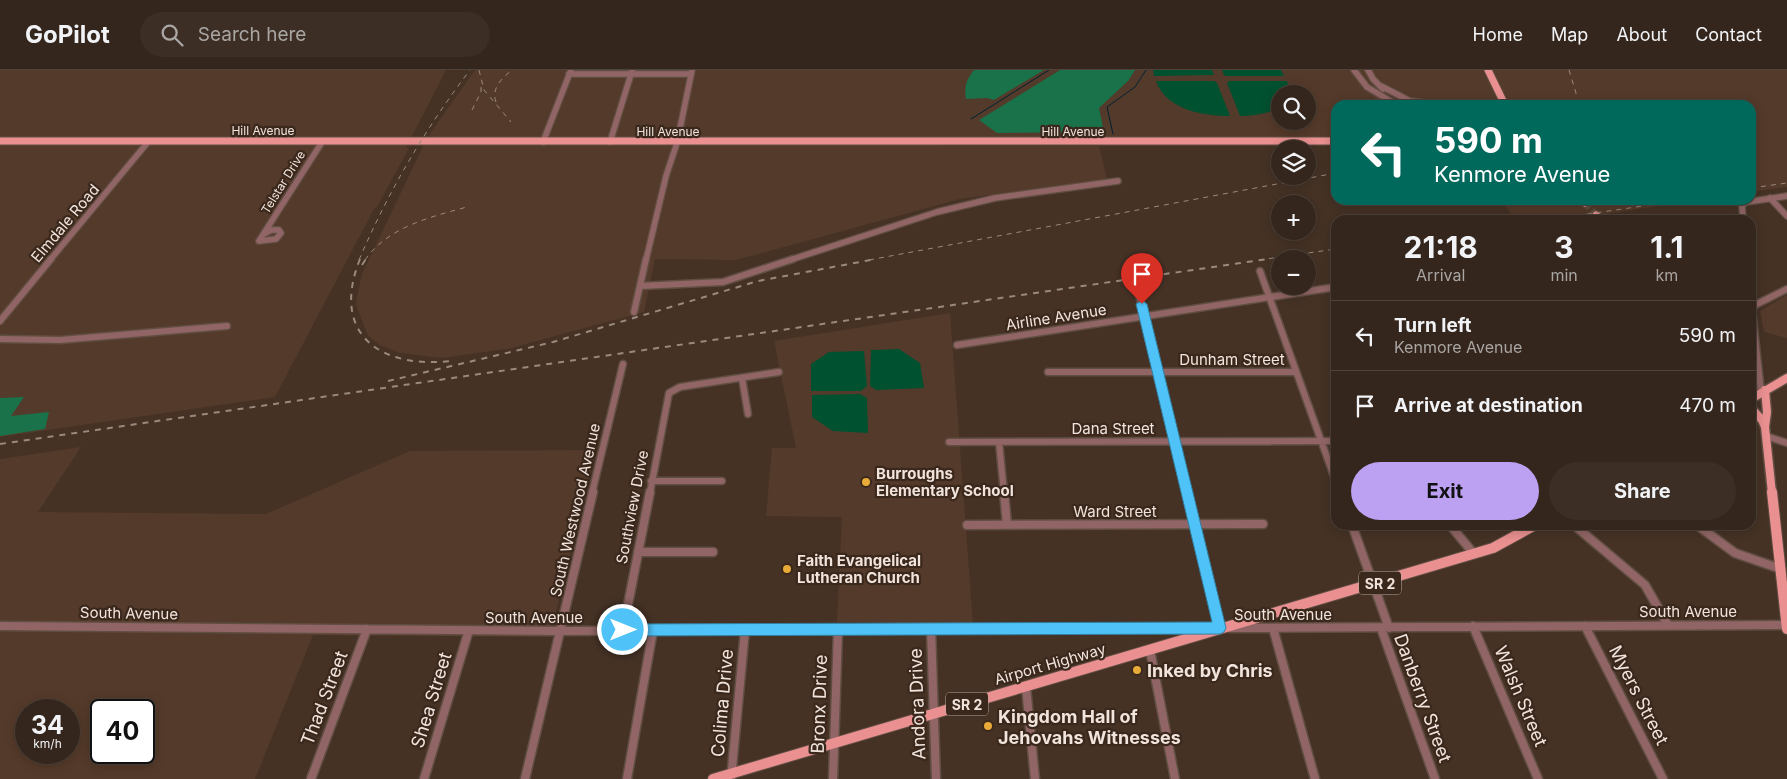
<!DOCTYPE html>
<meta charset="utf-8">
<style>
body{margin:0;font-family:Inter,sans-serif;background:#3c2e25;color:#f1f3f6;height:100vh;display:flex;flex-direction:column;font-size:19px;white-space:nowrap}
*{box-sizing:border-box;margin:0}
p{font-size:16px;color:#a9a5a3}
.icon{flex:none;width:28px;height:28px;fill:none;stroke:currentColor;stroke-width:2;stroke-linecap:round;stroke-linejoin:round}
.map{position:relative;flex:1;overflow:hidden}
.drawer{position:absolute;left:1331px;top:145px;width:425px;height:315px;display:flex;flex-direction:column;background:#34261c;border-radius:15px;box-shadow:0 2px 12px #0003,0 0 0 1px #4e433b}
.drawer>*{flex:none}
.hud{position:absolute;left:1331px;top:30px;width:425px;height:105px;border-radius:15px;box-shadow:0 2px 12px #0003,0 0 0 1px #4e433b;background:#00695c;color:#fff;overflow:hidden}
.fabs{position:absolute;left:1271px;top:15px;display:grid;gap:10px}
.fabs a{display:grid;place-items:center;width:45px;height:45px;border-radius:50%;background:#34261c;box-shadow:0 2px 12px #0003,0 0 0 1px #4e433b;font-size:25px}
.speed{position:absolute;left:15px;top:629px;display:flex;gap:10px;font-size:25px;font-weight:700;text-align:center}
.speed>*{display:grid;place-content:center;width:65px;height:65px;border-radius:50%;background:#34261c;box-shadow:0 2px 12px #0003,0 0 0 1px #4e433b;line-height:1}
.speed small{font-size:12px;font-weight:400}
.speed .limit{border:2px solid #111;border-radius:8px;background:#fff;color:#111}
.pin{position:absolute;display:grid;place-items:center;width:42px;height:42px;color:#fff;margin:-51px -21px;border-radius:50% 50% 50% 0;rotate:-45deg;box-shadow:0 0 5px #0007}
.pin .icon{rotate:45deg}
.me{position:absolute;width:55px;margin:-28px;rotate:90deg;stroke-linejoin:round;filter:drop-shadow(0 0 4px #0008)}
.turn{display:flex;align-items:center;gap:18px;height:105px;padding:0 20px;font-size:22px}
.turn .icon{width:65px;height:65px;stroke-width:2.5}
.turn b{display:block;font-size:35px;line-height:42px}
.eta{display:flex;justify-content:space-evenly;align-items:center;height:85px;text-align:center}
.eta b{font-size:30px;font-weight:700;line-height:35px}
.cta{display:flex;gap:10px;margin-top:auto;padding:10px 20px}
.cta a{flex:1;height:58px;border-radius:30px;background:#bca0f2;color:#111;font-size:20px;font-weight:700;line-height:58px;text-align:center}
.cta a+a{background:#3c2e25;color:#f1f3f6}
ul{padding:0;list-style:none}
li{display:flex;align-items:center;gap:15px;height:70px;padding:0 20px;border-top:1px solid #4e433b}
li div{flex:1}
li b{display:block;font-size:19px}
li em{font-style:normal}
header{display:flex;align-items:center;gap:30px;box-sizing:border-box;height:70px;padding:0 25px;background:#34261c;border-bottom:1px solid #4e433b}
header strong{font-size:24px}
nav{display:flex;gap:28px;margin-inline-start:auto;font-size:18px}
.search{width:350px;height:45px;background:#3c2e25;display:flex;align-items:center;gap:12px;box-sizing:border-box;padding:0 18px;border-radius:28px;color:#a9a5a3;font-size:19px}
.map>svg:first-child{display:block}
.built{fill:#543a2a;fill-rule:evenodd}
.green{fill:#005130}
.forest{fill:#19724a}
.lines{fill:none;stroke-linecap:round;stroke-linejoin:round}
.stream{stroke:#002132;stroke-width:1}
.major-tunnel{stroke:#5f4d40;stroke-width:7;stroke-dasharray:7 3;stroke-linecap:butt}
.minor-far2-casing{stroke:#614e42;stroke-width:8}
.minor-far1-casing{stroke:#614e42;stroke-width:9}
.minor-casing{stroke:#614e42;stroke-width:11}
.major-far2-casing{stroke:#614e42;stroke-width:9}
.major-far1-casing{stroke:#614e42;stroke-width:11}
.major-casing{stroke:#614e42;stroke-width:12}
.minor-far2{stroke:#916565;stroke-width:5.5}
.minor-far1{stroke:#916565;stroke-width:6}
.minor{stroke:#916565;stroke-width:8}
.major-far2{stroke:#ea9091;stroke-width:7}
.major-far1{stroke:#ea9091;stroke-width:8}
.major{stroke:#ea9091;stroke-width:10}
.rail-far1{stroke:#99897e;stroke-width:1;stroke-dasharray:5 5;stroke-linecap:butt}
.rail{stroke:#99897e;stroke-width:2;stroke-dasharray:6 6;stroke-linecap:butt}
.route{fill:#4fc3f7;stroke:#337fa1}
.poi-dot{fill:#e9ab38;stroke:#3b281c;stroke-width:2}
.labels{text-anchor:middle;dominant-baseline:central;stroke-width:4.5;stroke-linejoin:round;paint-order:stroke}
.far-street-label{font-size:12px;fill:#f1e4dc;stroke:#3b281c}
.shield{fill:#3b281c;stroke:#baaca2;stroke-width:1}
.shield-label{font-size:14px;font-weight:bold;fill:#f1e4dc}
.street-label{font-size:15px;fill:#f1e4dc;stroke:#3b281c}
.poi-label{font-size:15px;font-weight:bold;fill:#f1e4dc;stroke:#3b281c;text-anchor:start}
.near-poi-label{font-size:18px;font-weight:bold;fill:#f1e4dc;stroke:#3b281c;text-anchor:start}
.near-street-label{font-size:18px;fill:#f1e4dc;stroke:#3b281c}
</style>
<header>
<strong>GoPilot</strong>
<div class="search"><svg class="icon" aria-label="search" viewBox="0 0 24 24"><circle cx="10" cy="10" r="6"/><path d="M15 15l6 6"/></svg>Search here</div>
<nav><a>Home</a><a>Map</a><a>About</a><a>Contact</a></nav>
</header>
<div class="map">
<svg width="1787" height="709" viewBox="0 0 1787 709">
<rect width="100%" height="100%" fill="#453225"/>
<path class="built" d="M 0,0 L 446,0 L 406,78 L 409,78 L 377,137 L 374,139 L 275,327 L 0,367 Z
M 475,0 L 1787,0 L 1787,117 L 1751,122 L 1751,35 L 1336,35 L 1336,67 L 1315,69 L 942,67 L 942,76 L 1099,76 L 1107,109 L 960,129 L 736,190 L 655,189 L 644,242 L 511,278 L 442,288 L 400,283 L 380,275 L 368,266 L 356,235 L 357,227 L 362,204 L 427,68 ZM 1280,24 L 1308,24 L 1308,51 L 1280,51 Z
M 1501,130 L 1698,130 L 1566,150 L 1516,150 Z
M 1787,225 L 1787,268 L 1764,262 L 1760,241 Z
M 950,243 L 973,554 L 837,552 L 842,447 L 766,446 L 772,378 L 796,378 L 774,271 Z
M 81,377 L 38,442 L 266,444 L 410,381 L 595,380 L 550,567 L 313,565 L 255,709 L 0,709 L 0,389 ZM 26,640 L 69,640 L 69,682 L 26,682 ZM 101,640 L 144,640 L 144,682 L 101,682 Z"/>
<path class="green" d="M 1153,0 L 1212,0 L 1214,5 L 1154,6 Z
M 1222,0 L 1281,0 L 1284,6 L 1227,6 L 1224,5 Z
M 1156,11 L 1214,11 L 1217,13 L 1230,46 C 1204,46 1166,40 1156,11 Z
M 1229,11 L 1287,11 L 1290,24 L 1280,24 L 1280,37 C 1268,44 1254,46 1240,46 L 1227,13 Z
M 899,279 L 920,293 L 924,318 L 876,320 L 870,316 L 871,280 Z
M 864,281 L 867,316 L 861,321 L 811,321 L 811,294 L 829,282 Z
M 860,324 L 867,328 L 868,363 L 833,361 L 812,347 L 812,325 Z"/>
<path class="forest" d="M 974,0 L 1044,0 L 994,30 L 987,28 L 966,29 C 964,17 966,10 974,0 Z
M 1060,0 L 1135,0 L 1128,11 L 1099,38 L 1104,62 L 997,63 L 979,50 Z
M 24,327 L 11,346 L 49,342 L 45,359 L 0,366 L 0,328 Z"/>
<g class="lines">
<path class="stream" d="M 971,49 L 1049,0
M 1113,64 L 1107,37 L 1135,17 L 1146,0"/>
<path class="major-tunnel" d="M 1585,133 L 1596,145"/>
<g class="minor-far2-casing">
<path id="minor-far2" d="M 1354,0 L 1367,17 L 1397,35
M 1368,0 L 1373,9 L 1383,19
M 569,4 L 691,4
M 1381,16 L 1410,31 L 1441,35
M 543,72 L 571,0
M 610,72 L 632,1
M 1770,128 L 1787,146
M 1743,150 L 1742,135 L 1747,132 L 1787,126
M 259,171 L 322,72
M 259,171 L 276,169 L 281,163 L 279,160 L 271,160 L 264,164
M 50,190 L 148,72
M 646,190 L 666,106 L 677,73 L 692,0
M 790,190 L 937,142 L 995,128 L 1118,111"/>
</g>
<g class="minor-far1-casing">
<path id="minor-far1" d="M 1260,201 L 1336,412
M 640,216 L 723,212 L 793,189
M 1138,221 L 1187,423
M 1751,230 L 1761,322
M 1751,237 L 1787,219
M 634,242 L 646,189
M 0,251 L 51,189
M 0,269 L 60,270 L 227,256
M 957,275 L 1336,217
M 1048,302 L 1296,302
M 742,308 L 748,344
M 1766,366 L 1787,373
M 949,372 L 1336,371
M 999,372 L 1004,423
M 651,411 L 722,411
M 592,423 L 623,294
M 650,423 L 669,323 L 680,317 L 779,302"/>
</g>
<g class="minor-casing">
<path id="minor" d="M 1004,422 L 1007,455
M 1187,422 L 1220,558
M 967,455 L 1263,454
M 1352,455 L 1389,558
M 1450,455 L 1474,484
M 1574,455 L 1645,515 L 1668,555
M 1697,455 L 1735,483 L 1781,499
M 638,482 L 713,482
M 0,556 L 560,561 L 1212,558
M 1473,556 L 1538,709
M 1585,556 L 1663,709
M 931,558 L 936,709
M 1230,558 L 1787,555
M 1273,558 L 1315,709
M 1381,558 L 1435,709
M 623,560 L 650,422
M 1150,580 L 1175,709
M 1026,617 L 1035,709
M 311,709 L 367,559
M 424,709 L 469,560
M 525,709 L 593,422
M 627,709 L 653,560
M 731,709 L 745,560
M 833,709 L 838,560"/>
</g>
<g class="major-far2-casing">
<path id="major-far2" d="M 1488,0 L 1505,35
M 0,71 L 1336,71
M 1582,130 L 1585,133
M 1596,145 L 1601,150"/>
</g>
<g class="major-far1-casing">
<path id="major-far1" d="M 1765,320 L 1767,342 L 1765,357
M 1751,329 L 1787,308
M 1751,338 L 1762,350 L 1765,357 L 1772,423"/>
</g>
<g class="major-casing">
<path id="major" d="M 1772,422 L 1787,559
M 713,709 L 1493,478 L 1535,455"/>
</g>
<use href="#minor-far2" class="minor-far2"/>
<use href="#minor-far1" class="minor-far1"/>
<use href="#minor" class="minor"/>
<use href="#major-far2" class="major-far2"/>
<use href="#major-far1" class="major-far1"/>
<use href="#major" class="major"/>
<path class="rail-far1" d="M 479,0 L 484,20 L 511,52
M 1569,0 L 1576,23 L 1576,35
M 496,32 C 491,18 502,8 512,0
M 472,40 L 481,22 L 481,12
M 1751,118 L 1787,113
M 1534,150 L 1554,147
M 1547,150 L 1684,130
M 359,190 C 388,122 425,59 470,0
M 365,190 C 388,157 430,147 467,137
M 869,190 L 1336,103
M 1259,190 L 1336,179"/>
<path class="rail" d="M 360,189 C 330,264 380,299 451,291
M 362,195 L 366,189
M 388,311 L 553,272 L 758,211 L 876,189
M 0,374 L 1268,189"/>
</g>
<path class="route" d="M 1142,230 L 1147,234 L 1226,558 L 1224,562 L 1220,564 L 623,566 L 618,564 L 616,560 L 618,556 L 623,554 L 1212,552 L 1136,234 Z"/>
<g class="poi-dot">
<circle cx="866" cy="412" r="5"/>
<circle cx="787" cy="499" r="5"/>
<circle cx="1137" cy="600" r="5"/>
<circle cx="988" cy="656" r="5"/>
</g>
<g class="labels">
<g class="far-street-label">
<text x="263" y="60">Hill Avenue</text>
<text x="668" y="61">Hill Avenue</text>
<text x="1073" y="61">Hill Avenue</text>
<text transform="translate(283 112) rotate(-58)">Telstar Drive</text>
</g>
<g class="shield">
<rect x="1359" y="501.5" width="42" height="23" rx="4"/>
<rect x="946" y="622.5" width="42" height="23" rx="4"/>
</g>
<g class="shield-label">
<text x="1380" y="513">SR 2</text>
<text x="967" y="634">SR 2</text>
</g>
<g class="street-label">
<text transform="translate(65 153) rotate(-50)">Elmdale Road</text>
<text transform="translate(1056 247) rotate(-9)">Airline Avenue</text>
<text x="1232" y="289">Dunham Street</text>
<text x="1113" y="358">Dana Street</text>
<text transform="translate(632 437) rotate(-79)">Southview Drive</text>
<text transform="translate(575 440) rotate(-77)">South Westwood Avenue</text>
<text x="1115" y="441">Ward Street</text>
<text x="1688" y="541">South Avenue</text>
<text transform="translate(129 543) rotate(1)">South Avenue</text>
<text x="1283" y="544">South Avenue</text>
<text x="534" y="547">South Avenue</text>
<text transform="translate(1050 594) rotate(-16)">Airport Highway</text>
</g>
<g class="poi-label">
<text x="876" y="403">Burroughs<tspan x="876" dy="17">Elementary School</tspan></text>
<text x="797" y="490">Faith Evangelical<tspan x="797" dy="17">Lutheran Church</tspan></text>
</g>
<g class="near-poi-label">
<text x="1147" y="600">Inked by Chris</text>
<text x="998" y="646">Kingdom Hall of<tspan x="998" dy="21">Jehovahs Witnesses</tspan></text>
</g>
<g class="near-street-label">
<text transform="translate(1639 625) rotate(63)">Myers Street</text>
<text transform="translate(1521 626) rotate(67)">Walsh Street</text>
<text transform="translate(324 628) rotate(-69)">Thad Street</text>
<text transform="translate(1423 628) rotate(70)">Danberry Street</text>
<text transform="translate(431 630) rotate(-73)">Shea Street</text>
<text transform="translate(722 633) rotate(-85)">Colima Drive</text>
<text transform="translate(819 634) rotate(-88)">Bronx Drive</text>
<text transform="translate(917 634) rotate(-92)">Andora Drive</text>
</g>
</g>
</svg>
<div class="fabs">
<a><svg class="icon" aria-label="search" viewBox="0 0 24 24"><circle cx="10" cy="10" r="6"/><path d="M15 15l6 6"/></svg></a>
<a><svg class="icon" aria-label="layers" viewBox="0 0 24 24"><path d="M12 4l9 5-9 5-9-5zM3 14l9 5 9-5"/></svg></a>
<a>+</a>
<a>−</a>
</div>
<div class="speed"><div>34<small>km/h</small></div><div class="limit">40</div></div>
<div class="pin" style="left:1142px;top:234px;background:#d93025"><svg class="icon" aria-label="arrive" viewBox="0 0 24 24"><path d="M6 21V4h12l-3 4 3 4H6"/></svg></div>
<svg class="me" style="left:623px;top:560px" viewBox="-20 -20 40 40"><circle r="17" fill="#4fc3f7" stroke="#fff" stroke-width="3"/><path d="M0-11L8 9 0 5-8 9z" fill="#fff"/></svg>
<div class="hud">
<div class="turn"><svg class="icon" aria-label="left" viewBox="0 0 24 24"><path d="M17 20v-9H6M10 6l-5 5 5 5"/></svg><div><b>590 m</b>Kenmore Avenue</div></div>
</div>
<section class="drawer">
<div class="eta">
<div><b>21:18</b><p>Arrival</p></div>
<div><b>3</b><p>min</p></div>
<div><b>1.1</b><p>km</p></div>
</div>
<ul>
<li><svg class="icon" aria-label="left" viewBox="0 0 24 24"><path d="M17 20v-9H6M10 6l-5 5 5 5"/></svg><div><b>Turn left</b><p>Kenmore Avenue</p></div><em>590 m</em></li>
<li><svg class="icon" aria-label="arrive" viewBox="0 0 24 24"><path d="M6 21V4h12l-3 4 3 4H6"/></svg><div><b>Arrive at destination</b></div><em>470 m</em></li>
</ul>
<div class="cta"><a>Exit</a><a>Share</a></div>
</section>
</div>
